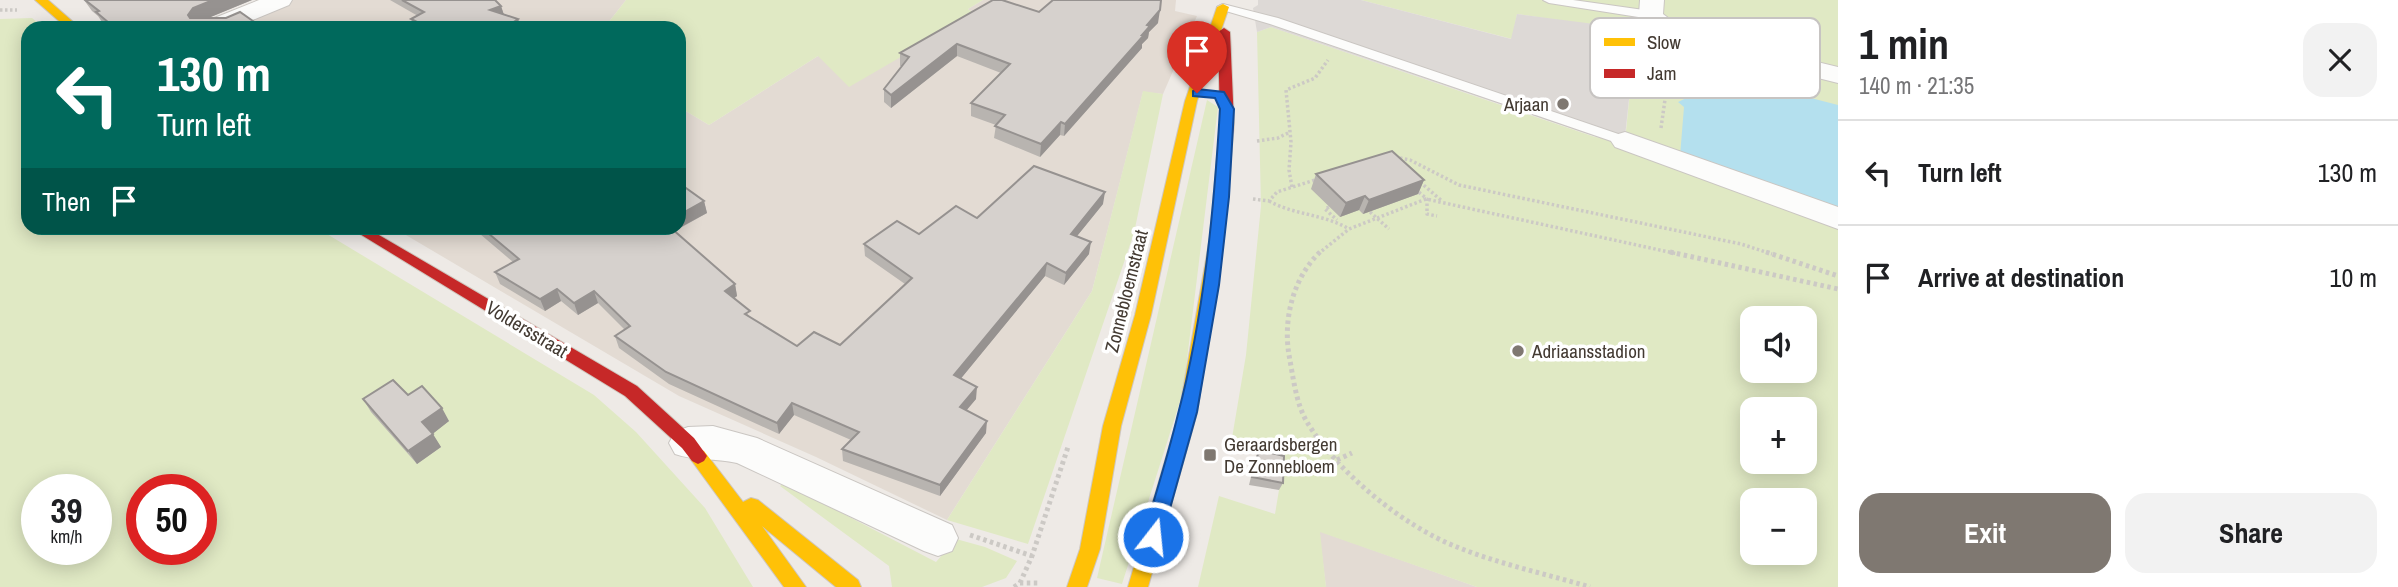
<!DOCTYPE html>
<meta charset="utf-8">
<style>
body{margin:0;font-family:"Archivo Narrow",sans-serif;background:#f2f2f2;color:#202124;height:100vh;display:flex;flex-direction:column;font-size:26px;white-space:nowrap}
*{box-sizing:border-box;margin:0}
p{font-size:23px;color:#757577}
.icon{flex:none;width:38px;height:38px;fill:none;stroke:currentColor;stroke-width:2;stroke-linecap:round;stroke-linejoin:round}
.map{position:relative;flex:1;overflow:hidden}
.panel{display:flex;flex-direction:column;background:#fff;width:560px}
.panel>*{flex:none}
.top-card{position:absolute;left:21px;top:21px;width:665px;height:214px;border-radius:21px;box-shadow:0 4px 18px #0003;background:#00695c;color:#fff;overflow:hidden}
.controls{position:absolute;left:1740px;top:306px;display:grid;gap:14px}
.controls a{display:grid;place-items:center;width:77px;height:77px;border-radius:14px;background:#fff;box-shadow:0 4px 18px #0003;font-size:35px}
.speed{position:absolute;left:21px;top:474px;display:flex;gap:14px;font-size:35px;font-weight:700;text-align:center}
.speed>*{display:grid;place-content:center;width:91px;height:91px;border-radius:50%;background:#fff;box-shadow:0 4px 18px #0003;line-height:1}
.speed small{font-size:18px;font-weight:400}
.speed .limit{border:10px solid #d22;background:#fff;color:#111}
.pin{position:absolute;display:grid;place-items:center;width:60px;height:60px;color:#fff;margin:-72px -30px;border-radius:50% 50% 50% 0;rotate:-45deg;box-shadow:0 0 7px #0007}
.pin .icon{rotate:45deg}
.me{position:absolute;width:77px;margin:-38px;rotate:16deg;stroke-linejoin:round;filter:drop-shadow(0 0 5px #0008)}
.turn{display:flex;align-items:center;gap:24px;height:147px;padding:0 21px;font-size:32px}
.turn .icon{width:91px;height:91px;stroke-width:2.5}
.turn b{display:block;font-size:49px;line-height:60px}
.then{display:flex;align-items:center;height:66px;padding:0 21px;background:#0003;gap:14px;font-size:26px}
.round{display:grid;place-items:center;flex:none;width:74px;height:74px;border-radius:21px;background:#f2f2f2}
.summary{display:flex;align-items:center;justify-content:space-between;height:119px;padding:0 21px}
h1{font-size:42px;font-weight:700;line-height:52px}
.action{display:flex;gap:14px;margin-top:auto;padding:14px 21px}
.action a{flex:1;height:80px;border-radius:21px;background:#7f7871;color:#fff;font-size:28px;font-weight:700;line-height:80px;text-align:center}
.action a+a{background:#f2f2f2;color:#202124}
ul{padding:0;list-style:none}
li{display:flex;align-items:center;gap:21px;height:105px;padding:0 21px;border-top:2px solid #e0e0e0}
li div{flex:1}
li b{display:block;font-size:26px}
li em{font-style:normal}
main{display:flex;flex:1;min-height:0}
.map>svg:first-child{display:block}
.residential{fill:#e3dbd3}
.green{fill:#e0e9c4;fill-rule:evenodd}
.parking{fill:#ddd9d6}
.water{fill:#b4e0ee}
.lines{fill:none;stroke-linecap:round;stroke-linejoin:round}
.lane-casing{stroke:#cac6c2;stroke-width:2}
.street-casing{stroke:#cac6c2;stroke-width:2}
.slow-casing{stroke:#cfc7be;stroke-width:2}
.jam-casing{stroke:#cfc7be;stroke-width:2}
.path-far1{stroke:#ccc9c5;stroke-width:3.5;stroke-dasharray:2.5 2.5;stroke-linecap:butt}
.path{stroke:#ccc9c5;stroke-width:5;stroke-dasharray:3.5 3.5;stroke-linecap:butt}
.lane{fill:#fcfcfb;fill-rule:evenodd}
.street{fill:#fcfcfb;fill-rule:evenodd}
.slow{fill:#ffc107;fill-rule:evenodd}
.jam{fill:#c62828;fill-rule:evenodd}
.wall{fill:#b8b4b0}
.shaded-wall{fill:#969290}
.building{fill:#d6d1cd;stroke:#969290;stroke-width:2}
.route{fill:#1a73e8;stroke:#114b97;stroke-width:2}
.poi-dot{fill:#7f7871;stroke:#fff;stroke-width:2.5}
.labels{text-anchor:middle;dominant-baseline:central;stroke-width:7;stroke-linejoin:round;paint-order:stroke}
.poi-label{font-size:19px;fill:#433a32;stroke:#fff;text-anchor:start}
.street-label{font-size:19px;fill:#433a32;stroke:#fff}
.key{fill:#fff;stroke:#c7c4c2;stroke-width:2}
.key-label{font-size:19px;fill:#433a32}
</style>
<main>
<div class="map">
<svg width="1838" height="587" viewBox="0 0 1838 587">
<rect width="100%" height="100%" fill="#eeeae6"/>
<path class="residential" d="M 287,0 L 626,0 L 604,28 L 218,28 Z
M 983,0 L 1176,0 L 1175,11 L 1197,16 L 1163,94 L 1143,92 L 1092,291 L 947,520 L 816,457 L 679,396 L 394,228 L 679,228 L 679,107 L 709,125 L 818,56 L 975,14 L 968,9 Z
M 1319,531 L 1477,587 L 1326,587 Z"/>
<path class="green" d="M 626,0 L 983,0 L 968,9 L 975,14 L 849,87 L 818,56 L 709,125 L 679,107 L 679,28 L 604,28 Z
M 1361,0 L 1838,0 L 1838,587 L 1477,587 L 1320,532 L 1326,587 L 1198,587 L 1219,496 L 1275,514 L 1285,454 L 1232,438 L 1246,355 L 1261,206 L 1257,32 L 1271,27 L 1595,137 L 1625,141 L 1632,71 L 1624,30 L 1517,14 L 1512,39 ZM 1752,318 L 1804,318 L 1804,371 L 1752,371 ZM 1752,410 L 1804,410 L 1804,462 L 1752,462 ZM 1752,500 L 1804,500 L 1804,553 L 1752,553 Z
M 32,18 L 44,28 L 28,28 L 28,228 L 317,228 L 594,395 L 636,432 L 705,508 L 753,587 L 0,587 L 0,19 ZM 37,490 L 96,490 L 96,550 L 37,550 ZM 142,490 L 201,490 L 201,550 L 142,550 Z
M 1143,91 L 1163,94 L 1134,233 L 1028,544 L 947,520 L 1092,291 Z
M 1207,100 L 1218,107 L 1183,392 L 1122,584 L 1097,578 Z
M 784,483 L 936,562 L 956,539 L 985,547 L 1017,561 L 1006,578 L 982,587 L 892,587 L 889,566 L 780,486 Z"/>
<path class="parking" d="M 1258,0 L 1361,0 L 1511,39 L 1517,14 L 1610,26 L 1624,31 L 1632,71 L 1624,146 L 1271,27 L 1257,32 L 1253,8 L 1258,5 Z"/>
<path class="water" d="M 1709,78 L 1734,78 L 1838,105 L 1838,211 L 1680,156 L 1684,107 L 1678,102 L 1699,92 L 1701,84 Z"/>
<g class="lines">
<g class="lane-casing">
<path id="lane" d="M 1543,0 L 1573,0 L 1651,11 L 1657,15 L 1651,19 L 1549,3 Z
M 1223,4 L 1278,18 L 1630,138 L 1632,141 L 1630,144 L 1620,144 L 1270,24 L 1219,9 L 1217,7 Z"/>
</g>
<g class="street-casing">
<path id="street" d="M 259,0 L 292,0 L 289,5 L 233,28 L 198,28 L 202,23 Z
M 1640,0 L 1664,0 L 1663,14 L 1684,30 L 1838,67 L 1838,83 L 1666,40 L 1651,31 L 1639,15 Z
M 1625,132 L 1838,207 L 1838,229 L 1615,147 L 1611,141 L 1615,135 Z
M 713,426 L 757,438 L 952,525 L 958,538 L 952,551 L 938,556 L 924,551 L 737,463 C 716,458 694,461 675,454 L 669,443 L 675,432 L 688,427 Z"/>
</g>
<g class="slow-casing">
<path id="slow" d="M 35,0 L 48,0 L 80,28 L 67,28 Z
M 1223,4 L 1229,7 L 1197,101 L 1151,315 L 1121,426 L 1100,549 L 1087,587 L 1067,587 L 1080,549 L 1103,426 L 1135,315 L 1185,101 L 1217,7 Z
M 1217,232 L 1224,237 L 1197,413 L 1148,587 L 1128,587 L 1179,413 L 1210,237 Z
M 698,448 L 704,451 L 743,502 L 751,498 L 758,500 L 858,580 L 861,587 L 836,587 L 762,526 L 806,587 L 784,587 L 692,461 L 689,456 L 692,451 Z"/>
</g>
<g class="jam-casing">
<path id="jam" d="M 1224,28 L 1230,32 L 1234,123 L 1224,237 L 1217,242 L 1210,237 L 1220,123 L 1218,32 Z
M 350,228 L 367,228 L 637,386 L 694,438 L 707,456 L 704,461 L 698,464 L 692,461 L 682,448 L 625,396 Z"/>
</g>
<path class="path-far1" d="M 0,10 L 17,10
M 1611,28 L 1614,43
M 1661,128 L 1671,57
M 1257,141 L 1278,138 L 1290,132
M 1395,157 L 1410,160 L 1459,185 L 1741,244 L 1772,254
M 1420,182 L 1442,201
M 1292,187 L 1289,170 L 1291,142 L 1286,90 L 1315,78 L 1328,60
M 1415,189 L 1427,199 L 1427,214 L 1437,216
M 1253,199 L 1269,201 L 1277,192 L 1318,179
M 1269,201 C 1294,215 1324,214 1349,229
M 1329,207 L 1325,209 L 1337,220
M 1370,212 L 1389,229
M 1318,254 L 1349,229 L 1426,199 L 1678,254"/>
<path class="path" d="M 1320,252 C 1293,278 1283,319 1289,355 C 1293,376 1296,404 1307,422 C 1337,472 1403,526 1457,547 C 1499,564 1546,574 1590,587
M 1670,252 L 1838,289
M 1766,252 L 1838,276
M 1337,460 L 1352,453
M 970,535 L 1032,556
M 1020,583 L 1032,556 L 1068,447
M 1014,587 L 1020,583 L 1038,583"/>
<use href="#lane" class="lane"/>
<use href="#street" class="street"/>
<use href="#slow" class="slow"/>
<use href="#jam" class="jam"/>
</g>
<path class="wall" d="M 84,0 L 252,0 L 208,18 L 263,28 L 108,28 L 104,25 L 98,16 L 92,11 Z
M 390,0 L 495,0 L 501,6 L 504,15 L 518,19 L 521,28 L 415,28 L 411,19 L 418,16 Z
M 1039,12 L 1158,23 L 1149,32 L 1148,38 L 1142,44 L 1142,48 L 1064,136 L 1060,135 L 1040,157 L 994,138 L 996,125 L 971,116 L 971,103 L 1001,73 L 957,56 L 891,108 L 884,102 L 884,89 L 902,66 L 900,66 L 900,53 Z
M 1316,174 L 1424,180 L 1418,194 L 1363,214 L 1359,210 L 1340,217 L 1311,189 Z
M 704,201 L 707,213 L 675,231 L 735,284 L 737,296 L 734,298 L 751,318 L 797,346 L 840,345 L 905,284 L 865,256 L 864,244 L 919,234 L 977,218 L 1103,204 L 1077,236 L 1089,254 L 1064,285 L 1045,276 L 961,378 L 976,399 L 966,411 L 986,433 L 940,496 L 843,461 L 842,449 L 851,440 L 794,415 L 779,434 L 669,384 L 619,348 L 615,336 L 625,330 L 598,303 L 578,315 L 561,301 L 545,311 L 500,284 L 495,272 L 513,262 L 480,234 L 466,228 L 679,228 Z
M 408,395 L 449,421 L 432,434 L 441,447 L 417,464 L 371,412 L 363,399 Z
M 1259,450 L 1283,483 L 1279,490 L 1249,485 L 1256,457 Z"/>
<path class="shaded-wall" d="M 213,0 L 252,0 L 201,21 L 196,28 L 188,15 L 193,8 Z
M 501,6 L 504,15 L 490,10 Z
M 1160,10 L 1158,23 L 1149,32 L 1148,38 L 1142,44 L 1142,48 L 1064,136 L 1065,124 L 1147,25 Z
M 518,19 L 521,28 L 505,28 Z
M 957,44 L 957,56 L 891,108 L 891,95 Z
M 1061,122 L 1060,135 L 1040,157 L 1041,144 Z
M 1424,180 L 1418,194 L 1363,214 L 1369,200 Z
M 1105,192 L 1103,204 L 1069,246 L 1071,234 Z
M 1365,196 L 1359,210 L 1340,217 L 1346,203 Z
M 704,201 L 707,213 L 668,234 L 667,228 L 679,228 L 679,215 Z
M 1091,242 L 1089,254 L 1064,285 L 1066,273 Z
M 1047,263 L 1045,276 L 954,387 L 954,375 Z
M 735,284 L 737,296 L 728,303 L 725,291 Z
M 557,289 L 561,301 L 545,311 L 540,299 Z
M 594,291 L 598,303 L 578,315 L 574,303 Z
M 977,387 L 976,399 L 959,419 L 960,407 Z
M 792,403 L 794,415 L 779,434 L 777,423 Z
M 442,408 L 449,421 L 430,436 L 422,422 Z
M 987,421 L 986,433 L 940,496 L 940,485 Z
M 433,434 L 441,447 L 417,464 L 408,451 Z"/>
<path class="building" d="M 85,0 L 213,0 L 193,8 L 188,15 L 190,18 L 226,18 L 240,12 L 263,28 L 115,28 L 96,12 L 99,11 Z
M 402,0 L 495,0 L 501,6 L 490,10 L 518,19 L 505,28 L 429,28 L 411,19 L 424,12 Z
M 993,0 L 1002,0 L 1039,12 L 1053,0 L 1161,0 L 1160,10 L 1147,25 L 1150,26 L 1142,35 L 1144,35 L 1065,124 L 1061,122 L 1041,144 L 995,126 L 1005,115 L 971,103 L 1010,64 L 957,44 L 891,95 L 884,89 L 909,57 L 900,53 Z
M 1392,151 L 1424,180 L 1369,200 L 1365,196 L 1346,203 L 1316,174 Z
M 1034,166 L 1105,192 L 1071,234 L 1091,242 L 1066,273 L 1047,263 L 954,375 L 977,387 L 960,407 L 987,421 L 940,485 L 842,449 L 859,432 L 792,403 L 777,423 L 666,372 L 615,336 L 630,326 L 594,291 L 574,303 L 557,289 L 540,299 L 495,272 L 519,259 L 482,228 L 671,228 L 735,284 L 725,291 L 750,311 L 745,314 L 797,346 L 814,332 L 840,345 L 912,278 L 864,244 L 897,221 L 919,234 L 956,206 L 977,218 Z
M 679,183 L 704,201 L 679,215 Z
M 393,380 L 408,395 L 422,386 L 442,408 L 422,422 L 433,434 L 408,451 L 363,399 Z
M 1259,450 L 1284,456 L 1283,483 L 1252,477 Z"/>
<path class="route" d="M 1197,89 L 1224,92 L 1234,109 L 1229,197 L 1219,285 L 1197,412 L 1162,537 L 1159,543 L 1153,546 L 1146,543 L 1143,537 C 1155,496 1168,456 1178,414 C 1204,316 1214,210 1220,109 L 1215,98 L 1193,96 L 1193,91 Z"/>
<g class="poi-dot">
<circle cx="1563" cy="104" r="7"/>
<circle cx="1518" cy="351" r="7"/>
<rect x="1203" y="448" width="14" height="14" rx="3.5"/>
</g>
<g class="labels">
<g class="poi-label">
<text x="1549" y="104" text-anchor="end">Arjaan</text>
<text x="1532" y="351">Adriaansstadion</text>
<text x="1224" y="444">Geraardsbergen<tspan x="1224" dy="22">De Zonnebloem</tspan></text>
</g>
<g class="street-label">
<text transform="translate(1126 291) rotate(-76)">Zonnebloemstraat</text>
<text transform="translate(527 329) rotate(31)">Voldersstraat</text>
</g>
</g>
<rect x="1590" y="18" width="230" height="80" rx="10" class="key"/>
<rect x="1604" y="38" width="31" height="8" fill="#ffc107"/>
<rect x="1604" y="69" width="31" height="9" fill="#c62828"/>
<g class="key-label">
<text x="1647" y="49">Slow</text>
<text x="1647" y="80">Jam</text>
</g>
</svg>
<div class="controls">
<a><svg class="icon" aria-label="sound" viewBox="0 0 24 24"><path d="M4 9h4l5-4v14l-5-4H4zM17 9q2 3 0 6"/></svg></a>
<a>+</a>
<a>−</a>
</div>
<div class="speed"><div>39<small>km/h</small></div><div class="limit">50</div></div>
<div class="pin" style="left:1197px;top:93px;background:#d93025"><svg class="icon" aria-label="arrive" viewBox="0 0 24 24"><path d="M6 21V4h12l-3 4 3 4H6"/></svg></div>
<svg class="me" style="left:1153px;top:537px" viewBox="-20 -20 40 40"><circle r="17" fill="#1a73e8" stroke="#fff" stroke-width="3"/><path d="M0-11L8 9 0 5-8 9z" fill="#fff"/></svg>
<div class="top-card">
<div class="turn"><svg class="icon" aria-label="left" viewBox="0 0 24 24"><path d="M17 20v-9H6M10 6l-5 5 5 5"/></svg><div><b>130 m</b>Turn left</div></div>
<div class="then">Then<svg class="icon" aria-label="arrive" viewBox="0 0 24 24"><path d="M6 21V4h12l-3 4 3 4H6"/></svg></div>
</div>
</div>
<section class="panel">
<div class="summary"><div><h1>1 min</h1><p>140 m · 21:35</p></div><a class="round"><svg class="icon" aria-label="close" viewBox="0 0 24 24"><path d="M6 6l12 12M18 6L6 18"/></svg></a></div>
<ul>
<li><svg class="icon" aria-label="left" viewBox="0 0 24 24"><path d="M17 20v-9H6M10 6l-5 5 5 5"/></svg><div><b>Turn left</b></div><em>130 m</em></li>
<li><svg class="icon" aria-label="arrive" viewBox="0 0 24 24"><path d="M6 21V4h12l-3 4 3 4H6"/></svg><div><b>Arrive at destination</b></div><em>10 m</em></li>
</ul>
<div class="action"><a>Exit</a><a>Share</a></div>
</section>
</main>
